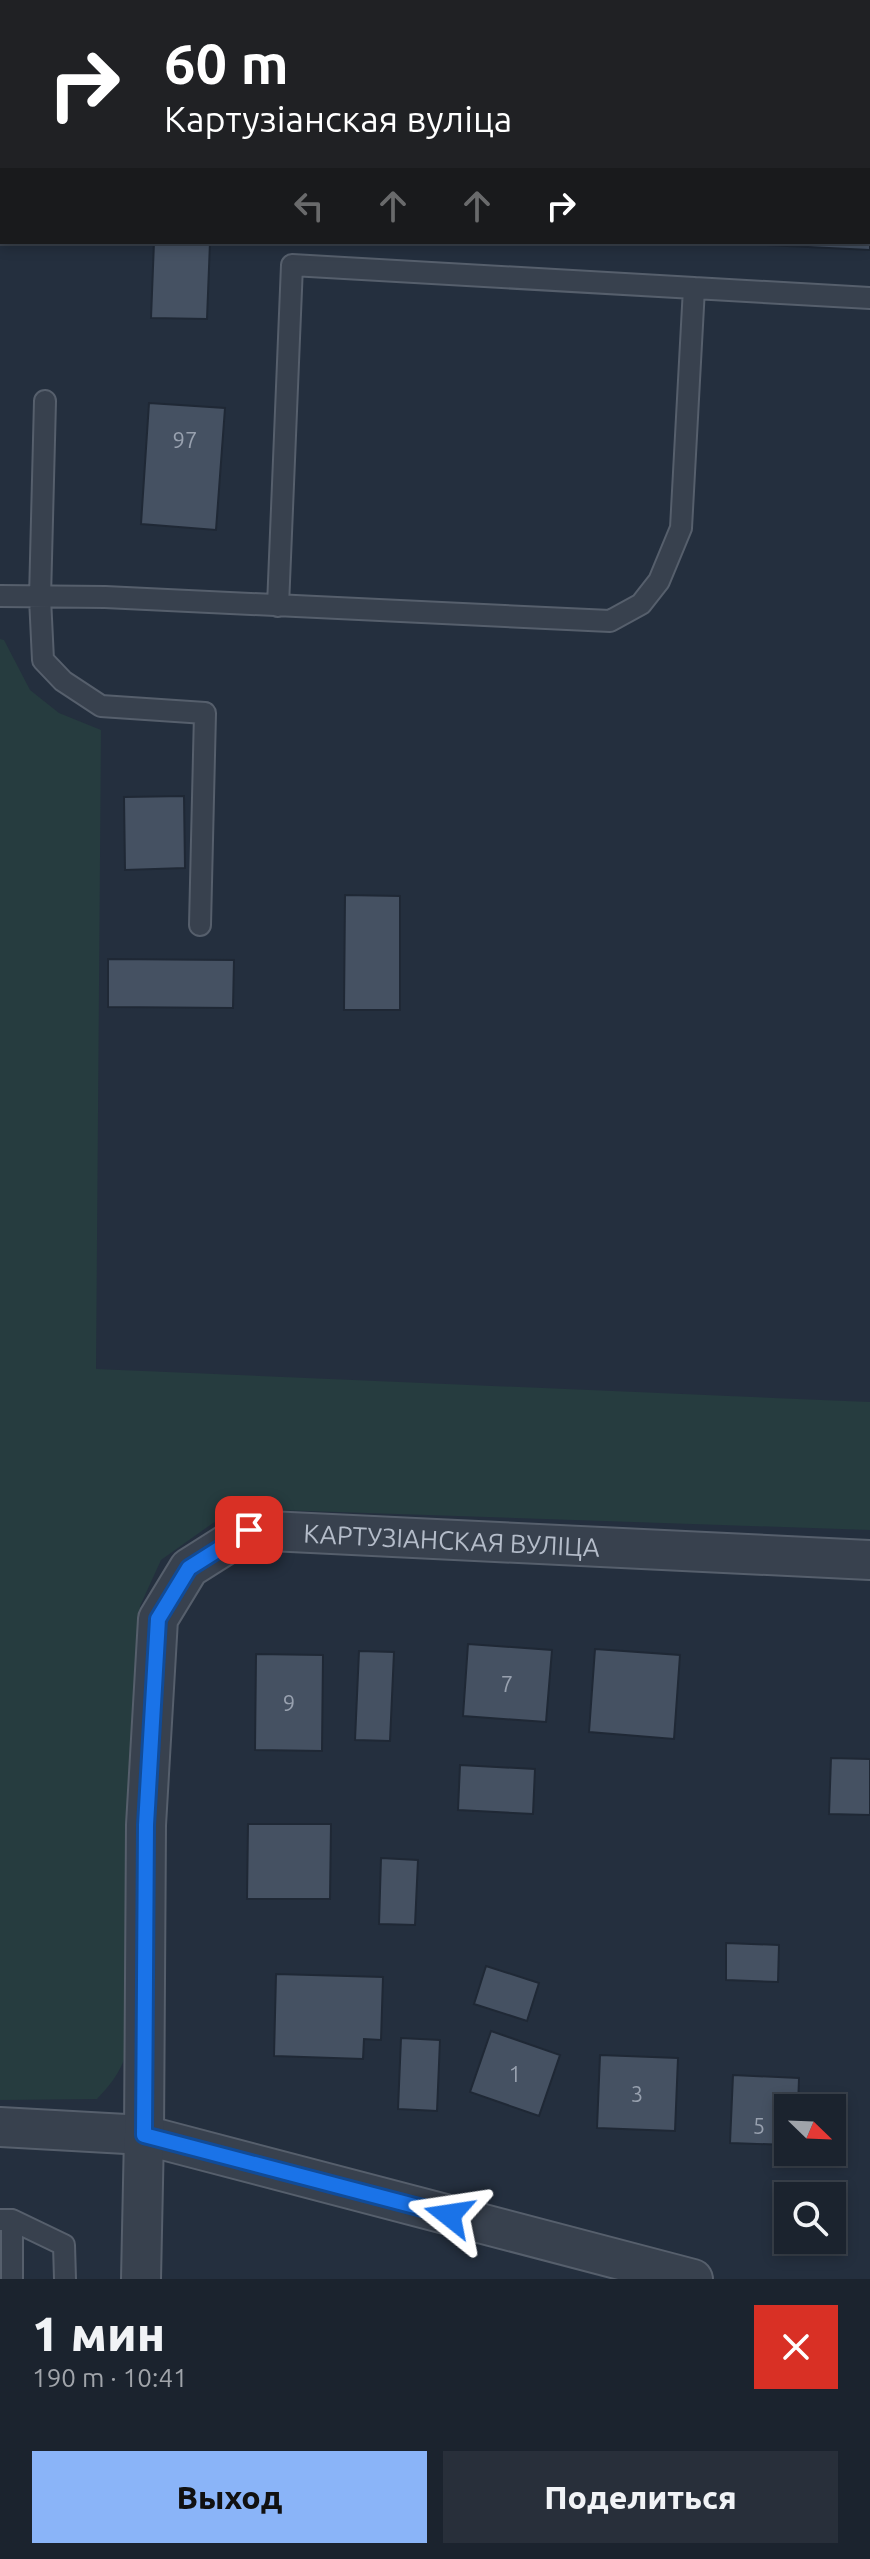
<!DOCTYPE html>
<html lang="ru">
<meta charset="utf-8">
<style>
body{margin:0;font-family:Ubuntu,sans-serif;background:#282f3a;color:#f1f3f6;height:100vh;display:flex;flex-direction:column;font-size:30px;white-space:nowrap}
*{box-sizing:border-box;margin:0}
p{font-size:26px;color:#a0a4aa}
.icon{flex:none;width:44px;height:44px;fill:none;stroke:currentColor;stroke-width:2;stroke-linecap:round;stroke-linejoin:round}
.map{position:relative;height:2279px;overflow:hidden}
.drawer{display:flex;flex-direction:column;background:#1b232e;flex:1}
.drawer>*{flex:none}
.banner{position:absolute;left:0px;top:0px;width:870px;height:244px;box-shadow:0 4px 12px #0003,0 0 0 2px #39404a;background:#202124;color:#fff;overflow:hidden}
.needle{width:52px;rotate:113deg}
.controls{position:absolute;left:774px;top:2094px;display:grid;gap:16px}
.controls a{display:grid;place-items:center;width:72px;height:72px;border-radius:0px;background:#1b232e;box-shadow:0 4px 12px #0003,0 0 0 2px #39404a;font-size:40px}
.pin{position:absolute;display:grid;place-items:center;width:68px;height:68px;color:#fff;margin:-34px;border-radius:16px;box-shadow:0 4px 12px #0006}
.me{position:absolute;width:88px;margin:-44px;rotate:285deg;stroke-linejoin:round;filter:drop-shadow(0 0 6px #0008)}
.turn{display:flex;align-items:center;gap:28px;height:168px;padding:0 32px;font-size:36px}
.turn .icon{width:104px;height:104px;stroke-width:2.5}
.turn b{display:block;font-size:56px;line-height:68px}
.lanes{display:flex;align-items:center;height:76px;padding:0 32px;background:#0003;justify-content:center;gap:40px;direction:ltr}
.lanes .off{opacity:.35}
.round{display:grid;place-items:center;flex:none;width:84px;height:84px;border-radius:0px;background:#282f3a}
.summary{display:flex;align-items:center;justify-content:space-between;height:136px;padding:0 32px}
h1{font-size:48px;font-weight:800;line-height:60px}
.cta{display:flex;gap:16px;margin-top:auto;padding:16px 32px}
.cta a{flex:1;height:92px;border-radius:0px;background:#8ab4f8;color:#111;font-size:32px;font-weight:800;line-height:92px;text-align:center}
.cta a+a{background:#282f3a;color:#f1f3f6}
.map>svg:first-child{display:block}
.green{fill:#263c3f}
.building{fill:#455162;stroke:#1f2835;stroke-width:2}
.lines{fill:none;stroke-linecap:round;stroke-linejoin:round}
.service-casing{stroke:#565f6c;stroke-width:24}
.minor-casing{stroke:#565f6c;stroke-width:42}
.path{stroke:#44595c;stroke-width:5;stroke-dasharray:6 6;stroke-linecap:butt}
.service{stroke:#38414e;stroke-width:20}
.minor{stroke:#38414e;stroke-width:38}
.route-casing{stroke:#114b97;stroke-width:20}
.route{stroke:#1a73e8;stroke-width:14}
.labels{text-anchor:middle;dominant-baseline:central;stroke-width:8;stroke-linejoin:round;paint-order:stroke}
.number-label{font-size:22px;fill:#98a1af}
.street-label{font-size:26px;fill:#b4bcc9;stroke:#1d2633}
</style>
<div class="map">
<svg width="870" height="2279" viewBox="0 0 870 2279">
<rect width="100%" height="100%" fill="#242f3e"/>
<path class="green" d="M 0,639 L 4,640 L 30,690 L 59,713 L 101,730 L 96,1369 L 870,1402 L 870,1530 L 247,1509 L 213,1523 L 161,1560 L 140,1606 L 130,2037 C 125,2065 116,2079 97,2099 L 0,2100 Z"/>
<path class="building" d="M 868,198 L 870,198 L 870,250 L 708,242 L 868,242 Z
M 154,242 L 210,242 L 207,319 L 151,318 Z
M 149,403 L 225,408 L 216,530 L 141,524 Z
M 184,796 L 185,868 L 125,870 L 124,797 Z
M 345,895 L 400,896 L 400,1010 L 344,1010 Z
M 108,959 L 234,960 L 233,1008 L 108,1007 Z
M 468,1644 L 552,1650 L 546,1722 L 463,1716 Z
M 595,1649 L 680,1655 L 674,1739 L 589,1732 Z
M 359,1651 L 394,1652 L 390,1741 L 355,1740 Z
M 256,1654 L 323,1655 L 322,1751 L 255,1750 Z
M 831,1758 L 870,1759 L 870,1815 L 829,1814 Z
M 460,1765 L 535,1769 L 533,1814 L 458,1810 Z
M 248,1824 L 331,1824 L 330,1899 L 247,1899 Z
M 381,1858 L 418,1860 L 415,1925 L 379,1924 Z
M 726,1943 L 779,1945 L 778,1982 L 726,1980 Z
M 486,1966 L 539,1983 L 527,2021 L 474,2004 Z
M 276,1974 L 383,1977 L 381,2040 L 364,2039 L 363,2059 L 274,2056 Z
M 491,2031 L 560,2055 L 539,2116 L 470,2092 Z
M 401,2038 L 440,2040 L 437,2111 L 398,2109 Z
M 600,2055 L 678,2058 L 675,2131 L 597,2128 Z
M 733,2075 L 799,2078 L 798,2108 L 788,2108 L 788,2145 L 730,2143 Z"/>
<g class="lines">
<g class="service-casing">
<path id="service" d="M 45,401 L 40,598 L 43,660 L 63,681 L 101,706 L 205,713 L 200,925
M 0,596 L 105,597 L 610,621 L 641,604 L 659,581 L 681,528 L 694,288 L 870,298
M 278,606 L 292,265 L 694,288
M 0,2220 L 12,2220 L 12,2279
M 12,2220 L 64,2245 L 65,2279"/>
</g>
<g class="minor-casing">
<g id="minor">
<path d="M 710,0 L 720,2"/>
<path d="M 868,34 L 870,34"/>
<path d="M 0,2127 L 144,2135 L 693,2279"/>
<path id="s1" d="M 141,2279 L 144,2135 L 146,1825 L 158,1619 L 189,1568 L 249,1530 L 870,1560"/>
</g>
</g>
<path class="path" d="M 99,2 L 101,0
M 0,91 L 2,89"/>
<use href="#service" class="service"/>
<use href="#minor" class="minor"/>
</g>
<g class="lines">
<g class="route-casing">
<path id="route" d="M 249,1530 L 189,1568 L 158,1619 L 146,1825 L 144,2135 L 449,2215"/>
</g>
<use href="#route" class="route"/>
</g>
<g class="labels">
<g class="number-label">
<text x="185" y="439">97</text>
<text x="507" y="1683">7</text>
<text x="289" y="1702">9</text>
<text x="515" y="2073">1</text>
<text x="637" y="2093">3</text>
<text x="759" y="2125">5</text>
</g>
<g class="street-label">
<text stroke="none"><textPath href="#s1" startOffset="994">КАРТУЗІАНСКАЯ ВУЛІЦА</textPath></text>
</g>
</g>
</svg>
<div class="controls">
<a><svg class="needle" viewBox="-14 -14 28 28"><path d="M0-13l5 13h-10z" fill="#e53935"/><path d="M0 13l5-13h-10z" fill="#a0a4aa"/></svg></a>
<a><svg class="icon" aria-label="search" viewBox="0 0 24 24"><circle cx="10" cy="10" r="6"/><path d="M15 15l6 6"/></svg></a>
</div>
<div class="pin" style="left:249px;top:1530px;background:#d93025"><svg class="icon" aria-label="arrive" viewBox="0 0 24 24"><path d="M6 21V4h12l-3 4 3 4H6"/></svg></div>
<svg class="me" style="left:449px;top:2215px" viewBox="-20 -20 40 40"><path d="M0-17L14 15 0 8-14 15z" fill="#1a73e8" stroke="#fff" stroke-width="4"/></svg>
<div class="banner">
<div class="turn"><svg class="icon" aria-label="right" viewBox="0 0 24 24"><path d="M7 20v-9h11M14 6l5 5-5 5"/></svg><div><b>60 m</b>Картузіанская вуліца</div></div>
<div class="lanes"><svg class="icon off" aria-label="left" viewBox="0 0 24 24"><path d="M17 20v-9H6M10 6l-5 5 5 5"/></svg><svg class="icon off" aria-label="ahead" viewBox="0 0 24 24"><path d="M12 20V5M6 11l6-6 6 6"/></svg><svg class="icon off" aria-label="ahead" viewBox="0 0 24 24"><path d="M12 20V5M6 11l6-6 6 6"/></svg><svg class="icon" aria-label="right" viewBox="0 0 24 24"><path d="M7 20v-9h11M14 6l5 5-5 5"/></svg></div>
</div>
</div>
<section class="drawer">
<div class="summary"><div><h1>1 мин</h1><p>190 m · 10:41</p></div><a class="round" style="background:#d93025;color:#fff"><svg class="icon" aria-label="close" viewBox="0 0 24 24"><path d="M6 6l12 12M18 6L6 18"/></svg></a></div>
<div class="cta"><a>Выход</a><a>Поделиться</a></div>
</section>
